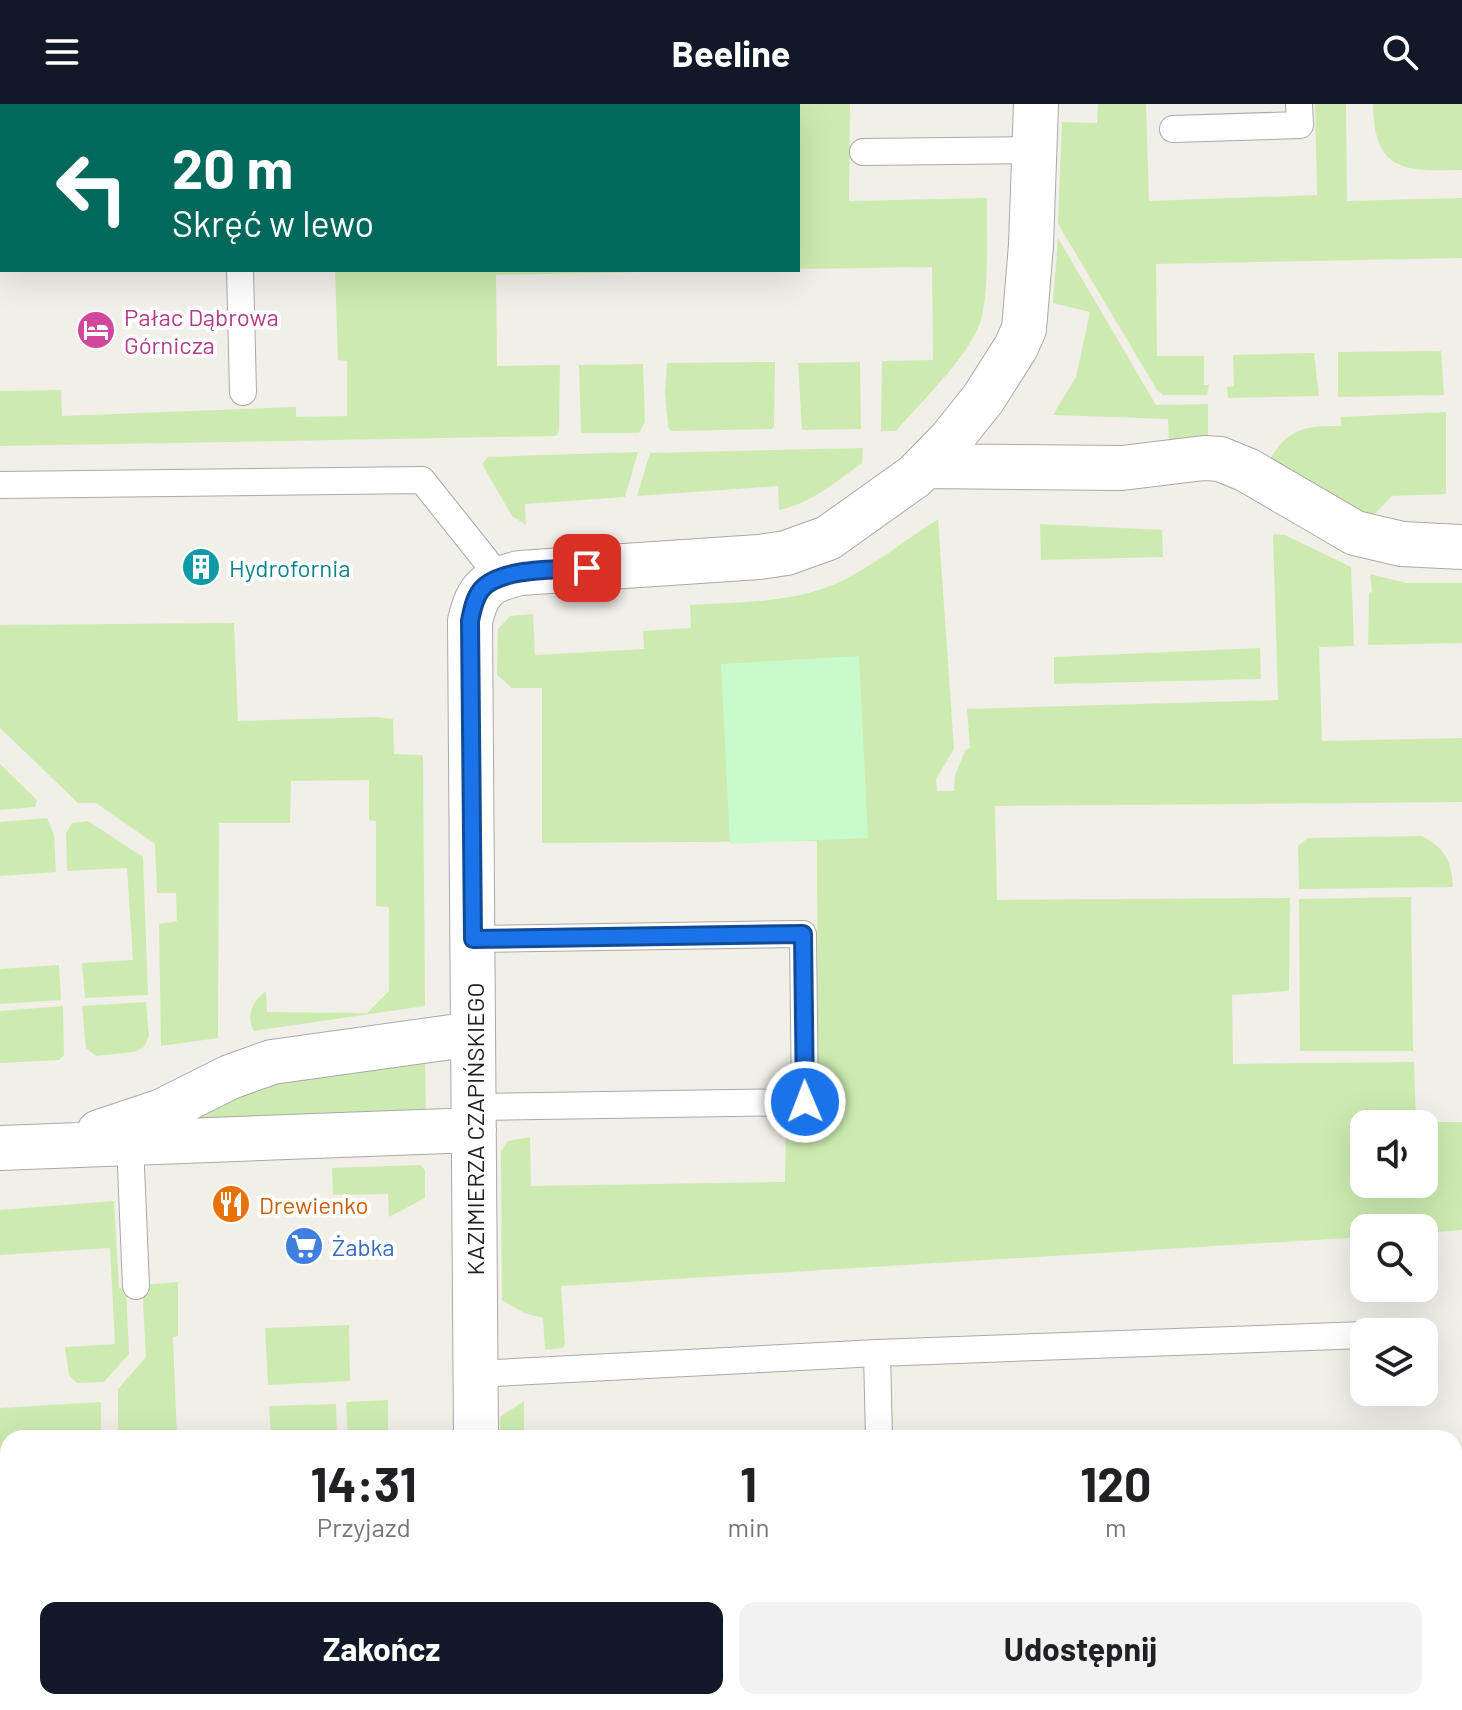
<!DOCTYPE html>
<html lang="pl">
<meta charset="utf-8">
<style>
body{margin:0;font-family:Barlow,sans-serif;background:#f2f2f2;color:#202124;height:100vh;display:flex;flex-direction:column;font-size:30px;white-space:nowrap}
*{box-sizing:border-box;margin:0}
p{font-size:26px;color:#757577}
.icon{flex:none;width:44px;height:44px;fill:none;stroke:currentColor;stroke-width:2;stroke-linecap:round;stroke-linejoin:round}
.map{position:relative;flex:1;overflow:hidden}
.side{position:absolute;left:0px;top:1326px;width:1462px;height:280px;display:flex;flex-direction:column;background:#fff;border-radius:24px 24px 0 0;box-shadow:0 8px 32px #0002}
.side>*{flex:none}
.banner{position:absolute;left:0px;top:0px;width:800px;height:168px;box-shadow:0 8px 32px #0002;background:#00695c;color:#fff;overflow:hidden}
.tools{position:absolute;left:1350px;top:1006px;display:grid;gap:16px}
.tools a{display:grid;place-items:center;width:88px;height:88px;border-radius:16px;background:#fff;box-shadow:0 8px 32px #0002;font-size:40px}
.pin{position:absolute;display:grid;place-items:center;width:68px;height:68px;color:#fff;margin:-34px;border-radius:16px;box-shadow:0 4px 12px #0006}
.me{position:absolute;width:88px;margin:-44px;rotate:359deg;stroke-linejoin:round;filter:drop-shadow(0 0 6px #0008)}
.turn{display:flex;align-items:center;gap:28px;height:168px;padding:0 40px;font-size:36px}
.turn .icon{width:104px;height:104px;stroke-width:2.5}
.turn b{display:block;font-size:56px;line-height:68px}
.eta{display:flex;justify-content:space-evenly;align-items:center;height:136px;text-align:center}
.eta b{font-size:48px;font-weight:700;line-height:56px}
.primary-button{display:flex;gap:16px;margin-top:auto;padding:16px 40px}
.primary-button a{flex:1;height:92px;border-radius:16px;background:#111827;color:#fff;font-size:32px;font-weight:700;line-height:92px;text-align:center}
.primary-button a+a{background:#f2f2f2;color:#202124}
header{display:flex;justify-content:space-between;align-items:center;height:104px;padding:0 40px;background:#111827;color:#fff;font-size:36px;font-weight:700}
.map>svg:first-child{display:block}
.grass{fill:#cdebb0;fill-rule:evenodd}
.park{fill:#c8facc}
.pitch{fill:#88e0be}
.lines{fill:none;stroke-linecap:round;stroke-linejoin:round}
.service-casing{stroke:#a9a9a9;stroke-width:28}
.minor-casing{stroke:#a9a9a9;stroke-width:46}
.service{stroke:#fff;stroke-width:26}
.minor{stroke:#fff;stroke-width:44}
.route-casing{stroke:#114b97;stroke-width:20}
.route{stroke:#1a73e8;stroke-width:14}
.labels{text-anchor:middle;dominant-baseline:central;stroke-width:8;stroke-linejoin:round;paint-order:stroke}
.hotel-label{font-size:24px;fill:#b23c85;stroke:#fff;text-anchor:start}
.culture-label{font-size:24px;fill:#0d838f;stroke:#fff;text-anchor:start}
.street-label{font-size:24px;fill:#222;stroke:#fff}
.food-label{font-size:24px;fill:#c56008;stroke:#fff;text-anchor:start}
.shop-label{font-size:24px;fill:#366cbe;stroke:#fff;text-anchor:start}
</style>
<header><svg class="icon" aria-label="menu" viewBox="0 0 24 24"><path d="M4 6h16M4 12h16M4 18h16"/></svg>Beeline<svg class="icon" aria-label="search" viewBox="0 0 24 24"><circle cx="10" cy="10" r="6"/><path d="M15 15l6 6"/></svg></header>
<div class="map">
<svg width="1462" height="1606" viewBox="0 0 1462 1606">
<rect width="100%" height="100%" fill="#f2efe9"/>
<path class="grass" d="M 668,0 L 850,0 L 849,97 L 987,94 C 986,127 990,190 980,219 C 968,253 921,298 896,327 L 881,327 L 882,257 L 933,256 L 932,163 L 798,165 L 798,2 L 666,2 Z
M 1098,0 L 1146,0 L 1149,97 L 1317,91 L 1315,0 L 1346,0 L 1347,97 L 1462,94 L 1462,154 L 1156,160 L 1157,252 L 1204,252 L 1204,281 L 1209,281 L 1207,291 L 1163,291 L 1157,286 L 1058,120 L 1062,18 L 1097,19 Z
M 1373,0 L 1462,0 L 1462,66 C 1405,67 1374,69 1373,0 Z
M 1058,134 L 1156,301 L 1208,300 L 1208,338 L 1169,344 L 1168,315 L 1053,311 L 1076,273 L 1090,208 L 1053,199 Z
M 335,166 L 741,166 L 496,171 L 497,262 L 560,261 L 559,326 L 556,332 L 0,342 L 0,287 L 61,286 L 62,312 L 296,303 L 296,313 L 347,312 L 347,257 L 338,256 Z
M 1441,247 L 1444,291 L 1338,293 L 1338,248 Z
M 1314,249 L 1319,292 L 1228,294 L 1227,283 L 1234,282 L 1233,251 Z
M 775,258 L 774,322 L 772,325 L 671,327 L 668,323 L 665,288 L 667,259 Z
M 860,258 L 861,325 L 802,326 L 798,259 Z
M 643,260 L 645,318 L 639,329 L 581,329 L 579,261 Z
M 1446,308 L 1446,390 L 1392,392 L 1368,417 L 1267,361 C 1285,326 1302,321 1341,322 L 1341,313 Z
M 863,344 L 862,359 C 837,377 810,400 779,406 L 778,382 L 637,392 L 650,349 Z
M 638,348 L 625,393 L 525,400 L 526,421 L 512,412 L 482,360 L 488,353 Z
M 938,415 L 954,645 L 936,675 L 937,687 L 954,687 L 955,672 L 965,646 L 970,644 L 967,605 L 1278,596 L 1273,430 L 1285,431 L 1351,463 L 1354,542 L 1319,543 L 1322,637 L 1462,634 L 1462,698 L 995,702 L 997,796 L 1290,794 L 1289,887 L 1232,891 L 1233,960 L 1414,958 L 1416,1018 L 1462,1018 L 1462,1126 L 1424,1129 L 1424,1124 L 1364,1124 L 1364,1133 L 561,1182 L 565,1240 L 563,1244 L 545,1246 L 543,1214 L 524,1209 L 502,1196 L 501,1047 L 508,1037 L 530,1033 L 531,1082 L 785,1078 L 786,1025 L 818,1024 L 817,737 L 542,739 L 542,584 L 512,584 L 497,571 L 498,525 L 510,512 L 533,510 L 535,551 L 644,545 L 643,527 L 691,524 L 690,501 C 740,498 798,499 844,476 C 877,459 907,435 938,415 ZM 1364,1020 L 1424,1020 L 1424,1080 L 1364,1080 Z
M 1040,420 L 1162,426 L 1163,453 L 1041,456 Z
M 1370,470 L 1407,479 L 1462,479 L 1462,539 L 1368,541 L 1369,490 L 1372,487 Z
M 234,519 L 238,617 L 376,613 L 393,615 L 394,650 L 423,651 L 425,902 L 254,927 C 245,911 253,897 266,887 L 267,908 L 367,909 L 389,887 L 389,803 L 376,802 L 376,717 L 369,716 L 369,676 L 291,677 L 290,719 L 219,719 L 218,934 L 161,942 L 159,820 L 177,817 L 176,789 L 157,789 L 155,740 L 96,699 L 78,699 L 0,624 L 0,521 Z
M 1260,544 L 1261,575 L 1054,580 L 1054,553 Z
M 0,660 L 37,696 L 35,703 L 0,706 Z
M 47,714 L 54,731 L 56,768 L 0,772 L 0,718 Z
M 88,717 L 143,753 L 148,891 L 85,894 L 82,859 L 133,856 L 127,764 L 67,767 L 66,729 L 72,719 Z
M 1422,732 C 1445,744 1452,758 1453,783 L 1299,785 L 1298,742 L 1308,734 Z
M 1411,793 L 1413,947 L 1300,947 L 1299,795 Z
M 59,861 L 61,896 L 0,900 L 0,865 Z
M 146,898 L 149,932 L 144,943 L 134,948 L 96,952 L 86,944 L 82,902 Z
M 63,902 L 64,951 L 59,956 L 0,959 L 0,907 Z
M 425,955 L 426,1012 L 173,1023 L 242,985 Z
M 420,1061 L 425,1066 L 425,1094 L 389,1113 L 388,1090 L 333,1091 L 332,1064 Z
M 114,1097 L 119,1184 L 126,1185 L 129,1250 L 104,1278 L 77,1279 L 69,1271 L 65,1243 L 115,1240 L 110,1144 L 0,1151 L 0,1106 Z
M 178,1178 L 178,1232 L 173,1233 L 177,1334 L 118,1334 L 118,1285 L 146,1253 L 142,1181 Z
M 349,1221 L 350,1277 L 268,1281 L 265,1224 Z
M 388,1296 L 388,1334 L 348,1334 L 346,1298 Z
M 524,1297 L 524,1334 L 500,1332 L 500,1313 Z
M 101,1298 L 101,1334 L 8,1334 L 6,1501 L 4,1454 L 0,1453 L 0,1304 Z
M 336,1300 L 337,1334 L 271,1334 L 269,1302 Z
M 5,1521 L 8,1521 L 8,1598 L 144,1598 L 144,1606 L 0,1606 L 0,1575 L 6,1575 Z
M 1462,1582 L 1462,1606 L 1257,1606 L 1256,1598 L 1454,1598 L 1454,1583 Z
M 284,1598 L 392,1598 L 392,1606 L 285,1606 Z
M 957,1598 L 1200,1598 L 1226,1600 L 1226,1606 L 957,1606 Z"/>
<path class="park" d="M 859,552 L 868,734 L 730,740 L 721,560 Z"/>
<path class="pitch" d="M 543,1598 L 796,1598 L 796,1606 L 543,1606 Z"/>
<g class="lines">
<g class="service-casing">
<path id="service" d="M 458,2 L 460,0
M 1173,25 L 1300,21 L 1299,0
M 863,48 L 1035,46
M 0,53 L 2,55
M 240,166 L 243,288
M 0,381 L 422,376 L 500,474
M 473,835 L 803,830 L 805,998 L 474,1003
M 130,1039 L 136,1182
M 877,1249 L 879,1334
M 476,1270 L 877,1249 L 1364,1231
M 1454,1407 L 1462,1406"/>
</g>
<g class="minor-casing">
<path id="minor" d="M 926,362 L 1122,364 L 1204,354 L 1220,355 L 1247,366 L 1355,429 L 1402,440 L 1462,443
M 99,1028 L 162,1007 L 230,973 L 272,958 L 473,930
M 0,1044 L 474,1026
M 476,1334 L 470,517 C 478,484 487,477 520,469 L 759,453 L 786,449 L 828,434 L 915,372 L 951,335 L 983,295 L 1016,243 L 1024,225 L 1031,141 L 1036,0
M 477,1598 L 477,1606"/>
</g>
<use href="#service" class="service"/>
<use href="#minor" class="minor"/>
</g>
<g class="lines">
<g class="route-casing">
<path id="route" d="M 587,464 C 560,466 499,463 481,486 C 474,495 472,507 470,517 L 473,835 L 803,830 L 805,998"/>
</g>
<use href="#route" class="route"/>
</g>
<defs>
<g id="hotel-disc" transform="scale(2)"><circle r="9.5" fill="#d1479c" stroke="#fff"/><path d="M-6-4.5h1.5V1H6V5H4.5V3h-9V5H-6ZM-4 0a1.8 1.8 0 1 1 3.6 0ZM.5 0V-2.5h3Q6-2.5 6 0Z" fill="#fff"/></g>
<g id="building-disc" transform="scale(2)"><circle r="9.5" fill="#0f9aa8" stroke="#fff"/><path d="M-4-6H4V6H1V3H-1V6H-4ZM-2.5-4.3h1.7v1.8h-1.7ZM.8-4.3h1.7v1.8H.8ZM-2.5-1h1.7V.8h-1.7ZM.8-1h1.7V.8H.8Z" fill="#fff"/></g>
<g id="restaurant-disc" transform="scale(2)"><circle r="9.5" fill="#e8710a" stroke="#fff"/><path d="M-5-6h1v4h1v-4h1v4h1v-4h1v5L-1.5 .5V6h-2V.5L-5-1ZM5-6V6H3V1.5H1.5Q1.5-4 5-6Z" fill="#fff"/></g>
<g id="supermarket-disc" transform="scale(2)"><circle r="9.5" fill="#3f7fe0" stroke="#fff"/><path d="M-6-5.5h2.5l.6 2H6L4.5 2H-2.5L-4.4-4H-6ZM-1.5 3.2a1.3 1.3 0 1 0 .1 0ZM3 3.2a1.3 1.3 0 1 0 .1 0Z" fill="#fff"/></g>
</defs>
<g fill-rule="evenodd">
<use href="#hotel-disc" x="96" y="226"/>
<use href="#building-disc" x="201" y="463"/>
<use href="#restaurant-disc" x="231" y="1100"/>
<use href="#supermarket-disc" x="304" y="1142"/>
</g>
<g class="labels">
<g class="hotel-label">
<text x="124" y="212">Pałac Dąbrowa<tspan x="124" dy="28">Górnicza</tspan></text>
</g>
<g class="culture-label">
<text x="229" y="463">Hydrofornia</text>
</g>
<g class="street-label">
<text transform="translate(474 1025) rotate(-90)">KAZIMIERZA CZAPIŃSKIEGO</text>
</g>
<g class="food-label">
<text x="259" y="1100">Drewienko</text>
</g>
<g class="shop-label">
<text x="332" y="1142">Żabka</text>
</g>
</g>
</svg>
<div class="tools">
<a><svg class="icon" aria-label="sound" viewBox="0 0 24 24"><path d="M4 9h4l5-4v14l-5-4H4zM17 9q2 3 0 6"/></svg></a>
<a><svg class="icon" aria-label="search" viewBox="0 0 24 24"><circle cx="10" cy="10" r="6"/><path d="M15 15l6 6"/></svg></a>
<a><svg class="icon" aria-label="layers" viewBox="0 0 24 24"><path d="M12 4l9 5-9 5-9-5zM3 14l9 5 9-5"/></svg></a>
</div>
<div class="pin" style="left:587px;top:464px;background:#d93025"><svg class="icon" aria-label="arrive" viewBox="0 0 24 24"><path d="M6 21V4h12l-3 4 3 4H6"/></svg></div>
<svg class="me" style="left:805px;top:998px" viewBox="-20 -20 40 40"><circle r="17" fill="#1a73e8" stroke="#fff" stroke-width="3"/><path d="M0-11L8 9 0 5-8 9z" fill="#fff"/></svg>
<div class="banner">
<div class="turn"><svg class="icon" aria-label="left" viewBox="0 0 24 24"><path d="M17 20v-9H6M10 6l-5 5 5 5"/></svg><div><b>20 m</b>Skręć w lewo</div></div>
</div>
<section class="side">
<div class="eta">
<div><b>14:31</b><p>Przyjazd</p></div>
<div><b>1</b><p>min</p></div>
<div><b>120</b><p>m</p></div>
</div>
<div class="primary-button"><a>Zakończ</a><a>Udostępnij</a></div>
</section>
</div>
